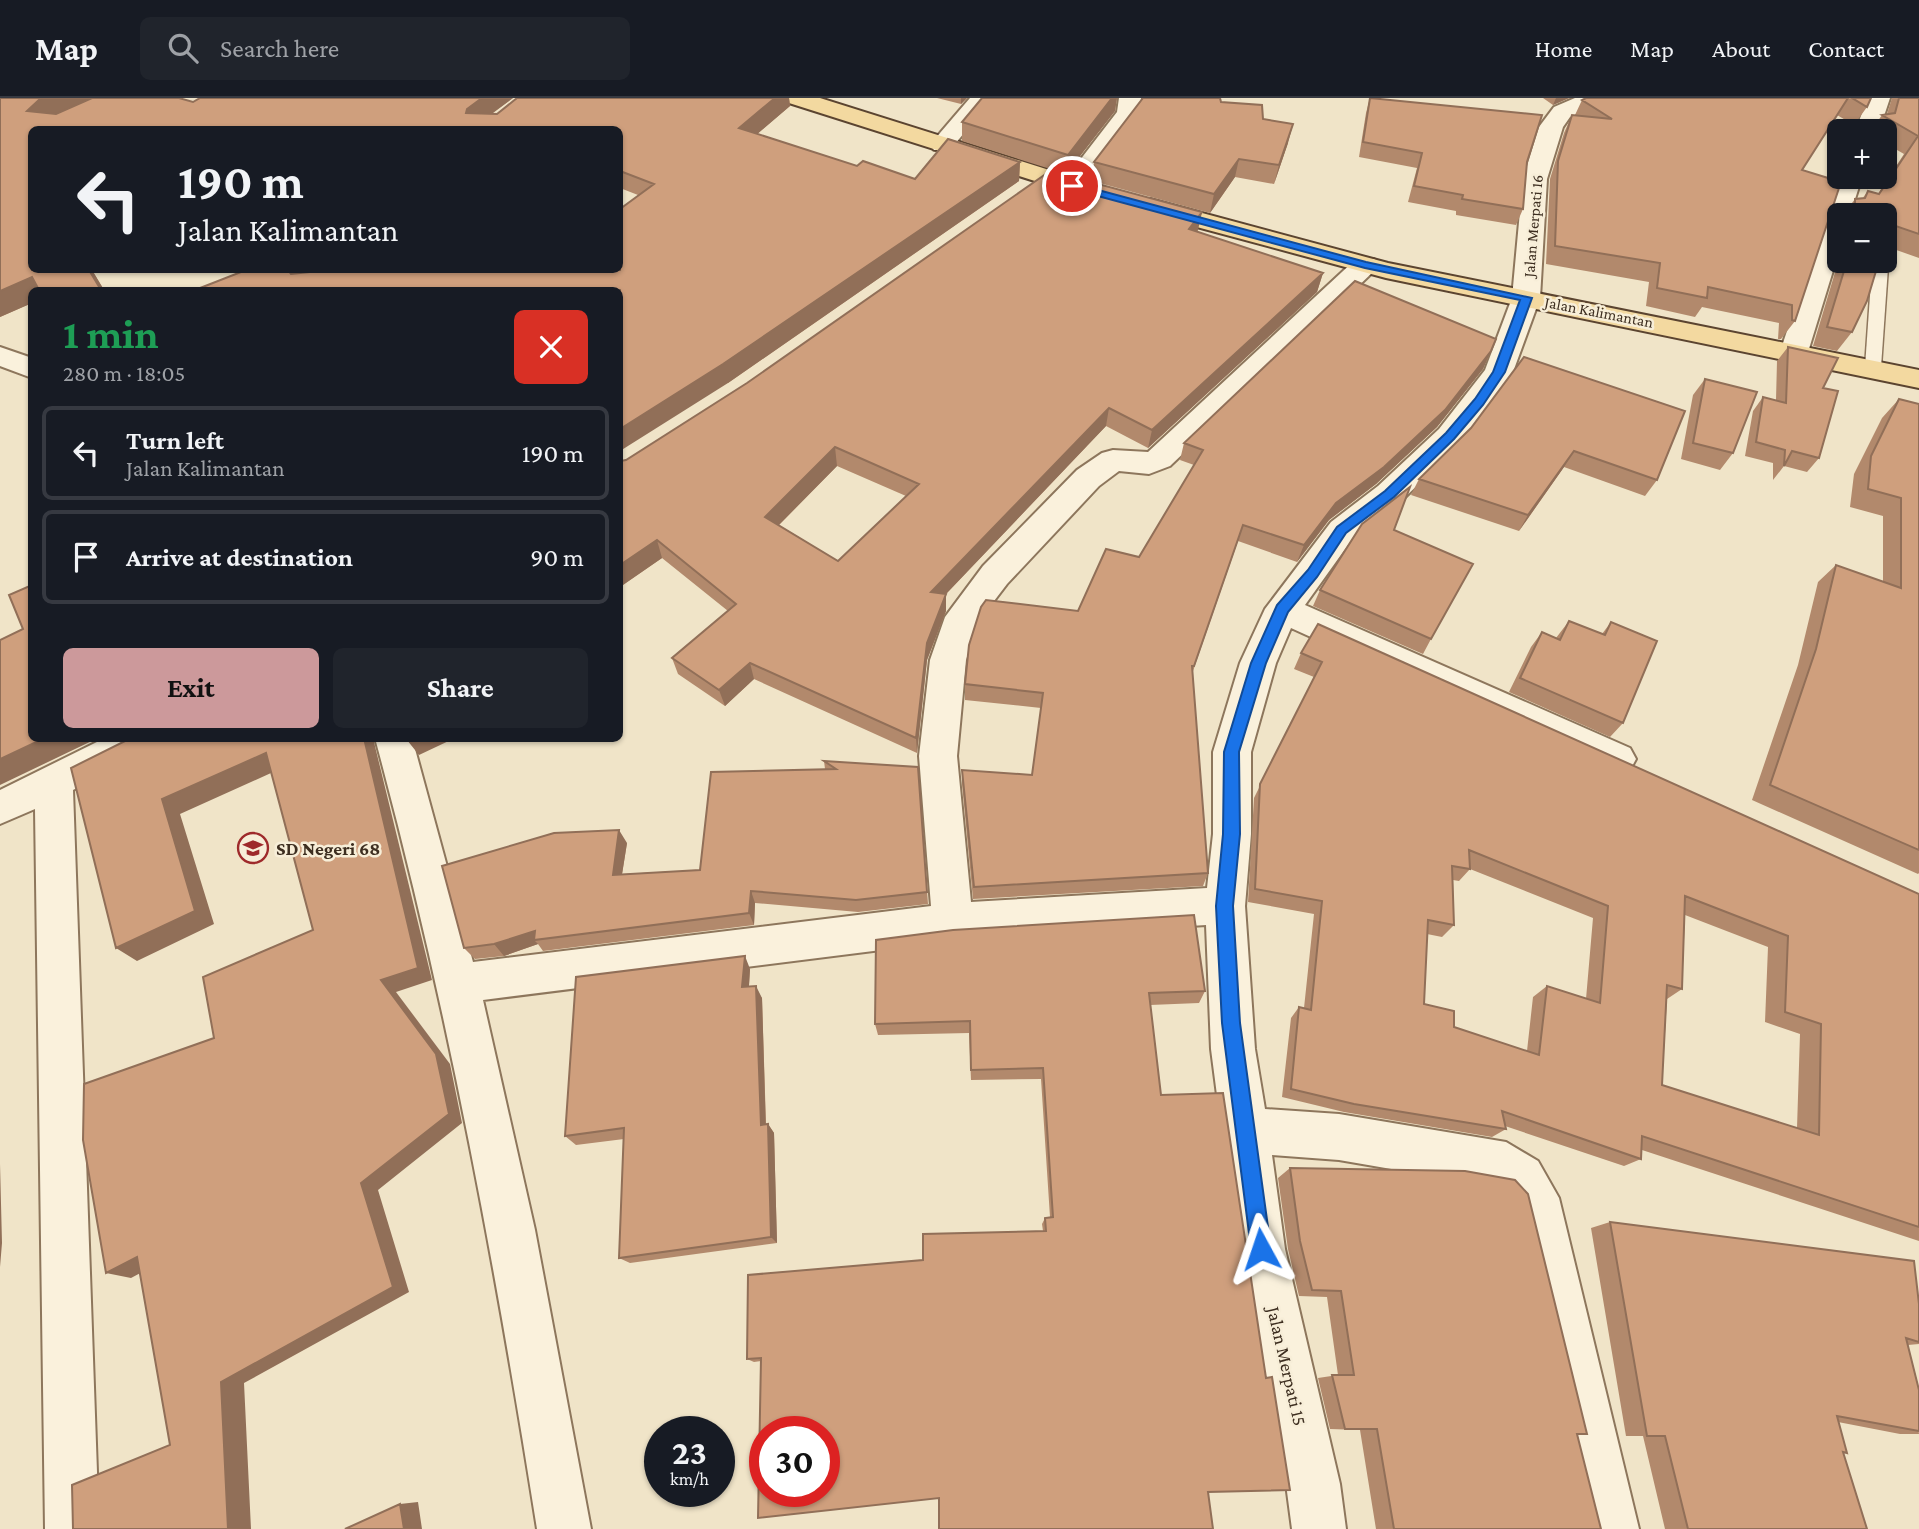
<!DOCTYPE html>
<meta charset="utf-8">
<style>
body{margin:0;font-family:"Crimson Pro",serif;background:#20242c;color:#f1f3f6;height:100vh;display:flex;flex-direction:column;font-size:26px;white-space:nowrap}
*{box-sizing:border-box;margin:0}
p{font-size:23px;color:#9ea1a6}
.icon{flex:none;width:38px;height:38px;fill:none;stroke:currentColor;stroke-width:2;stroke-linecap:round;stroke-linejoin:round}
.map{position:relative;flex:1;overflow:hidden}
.drawer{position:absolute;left:28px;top:189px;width:595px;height:455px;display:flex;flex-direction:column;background:#171b24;border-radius:10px;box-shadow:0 2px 5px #0004}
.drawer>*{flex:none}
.top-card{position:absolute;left:28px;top:28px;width:595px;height:147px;border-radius:10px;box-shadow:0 2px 5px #0004;background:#171b24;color:#f1f3f6;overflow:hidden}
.fabs{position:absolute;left:1827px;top:21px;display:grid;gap:14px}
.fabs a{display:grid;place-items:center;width:70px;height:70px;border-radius:10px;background:#171b24;box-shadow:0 2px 5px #0004;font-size:35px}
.speed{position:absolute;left:644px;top:1318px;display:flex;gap:14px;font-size:35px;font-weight:700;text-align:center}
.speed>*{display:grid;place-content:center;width:91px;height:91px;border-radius:50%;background:#171b24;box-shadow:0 2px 5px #0004;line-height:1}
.speed small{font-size:18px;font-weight:400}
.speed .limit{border:10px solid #d22;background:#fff;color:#111}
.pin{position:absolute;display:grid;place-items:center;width:60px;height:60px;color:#fff;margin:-30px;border:4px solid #fff;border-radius:50%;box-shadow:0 2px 7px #0007}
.me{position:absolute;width:77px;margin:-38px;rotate:355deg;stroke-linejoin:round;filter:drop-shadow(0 0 5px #0008)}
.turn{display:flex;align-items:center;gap:24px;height:147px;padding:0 35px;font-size:32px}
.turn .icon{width:91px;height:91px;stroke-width:2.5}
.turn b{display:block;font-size:49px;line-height:60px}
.round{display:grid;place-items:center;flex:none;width:74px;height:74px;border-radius:10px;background:#20242c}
.head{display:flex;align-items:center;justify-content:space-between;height:119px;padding:0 35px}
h1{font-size:42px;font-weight:700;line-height:52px;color:#1e9e55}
.cta{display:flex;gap:14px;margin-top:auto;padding:14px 35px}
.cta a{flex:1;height:80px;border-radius:10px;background:#cc999b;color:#111;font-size:28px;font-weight:700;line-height:80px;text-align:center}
.cta a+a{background:#20242c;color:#f1f3f6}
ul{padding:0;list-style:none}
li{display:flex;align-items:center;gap:21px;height:94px;margin:0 14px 10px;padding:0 21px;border:4px solid #363941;border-radius:10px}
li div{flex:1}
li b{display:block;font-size:26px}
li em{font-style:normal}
header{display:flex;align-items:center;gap:42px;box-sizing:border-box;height:98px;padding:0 35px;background:#171b24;border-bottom:2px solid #363941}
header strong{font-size:33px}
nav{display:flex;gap:38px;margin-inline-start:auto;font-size:24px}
.search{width:490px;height:63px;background:#20242c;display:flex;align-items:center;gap:18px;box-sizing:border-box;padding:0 24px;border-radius:10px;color:#9ea1a6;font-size:26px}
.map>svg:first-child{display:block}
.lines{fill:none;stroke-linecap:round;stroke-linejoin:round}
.lane-casing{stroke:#8d765c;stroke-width:3}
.street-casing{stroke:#8d765c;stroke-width:4}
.primary-casing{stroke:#5b4430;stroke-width:4}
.lane{fill:#faf1dc;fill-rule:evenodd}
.street{fill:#faf1dc;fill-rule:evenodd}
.primary{fill:#f3d9a0;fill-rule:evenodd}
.wall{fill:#b2896c;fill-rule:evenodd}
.shaded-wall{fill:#916f58}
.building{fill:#cf9f7d;stroke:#916f58;stroke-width:2;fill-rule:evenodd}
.route{fill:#1a73e8;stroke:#114b97;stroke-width:2}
.labels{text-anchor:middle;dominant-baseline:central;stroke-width:5;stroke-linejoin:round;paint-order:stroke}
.far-street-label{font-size:16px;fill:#3d2e20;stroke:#f7eed8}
.poi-label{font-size:19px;font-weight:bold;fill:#3d2e20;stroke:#f7eed8;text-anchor:start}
.street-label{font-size:19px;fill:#3d2e20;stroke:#f7eed8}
</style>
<header>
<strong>Map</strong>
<div class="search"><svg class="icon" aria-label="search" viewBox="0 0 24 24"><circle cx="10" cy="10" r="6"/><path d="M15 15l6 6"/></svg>Search here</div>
<nav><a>Home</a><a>Map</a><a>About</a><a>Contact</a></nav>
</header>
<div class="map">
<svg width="1919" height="1431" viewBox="0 0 1919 1431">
<rect width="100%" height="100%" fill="#f0e4c8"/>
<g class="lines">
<g class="lane-casing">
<path id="lane" d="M 1880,164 L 1888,169 L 1881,269 L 1873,274 L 1865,269 L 1872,169 Z"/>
</g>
<g class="street-casing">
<path id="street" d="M 970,0 L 993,0 L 950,52 L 934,52 L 930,47 L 934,42 Z
M 1119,0 L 1141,0 L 1140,15 L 1081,93 L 1063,93 L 1060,88 L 1117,14 Z
M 1575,0 L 1605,0 L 1602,5 L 1570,19 L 1563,29 L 1547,81 L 1540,200 L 1513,274 L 1461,345 L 1400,404 L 1353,440 L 1305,507 L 1630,650 L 1636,661 L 1630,672 L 1617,676 L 1604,672 L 1291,530 L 1276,565 L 1251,654 L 1251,736 L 1245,808 L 1255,951 L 1265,1011 L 1339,1016 L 1506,1044 L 1538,1063 L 1559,1100 L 1639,1431 L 1585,1431 L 1515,1109 L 1496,1089 L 1339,1062 L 1272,1057 L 1285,1151 L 1340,1386 L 1346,1431 L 1292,1431 L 1286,1386 L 1237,1151 L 1211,951 L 1206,827 L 953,843 L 483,902 L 535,1132 L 591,1431 L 537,1431 C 495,1165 446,901 375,640 L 412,640 L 473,864 L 931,808 L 919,658 L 930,562 L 945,519 L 983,468 L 1077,372 L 1102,355 L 1113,352 L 1148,354 L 1356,161 L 1374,161 L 1378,167 L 1374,173 L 1170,368 L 1149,376 L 1119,373 L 1099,388 L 1007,486 L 978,524 L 966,562 L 957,658 L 971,804 L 1207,790 L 1213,736 L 1213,654 L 1240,565 L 1265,511 L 1331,424 L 1378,388 L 1439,331 L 1485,272 L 1512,200 L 1523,81 L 1539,29 L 1554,9 Z
M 1868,0 L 1890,0 L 1879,33 L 1855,33 Z
M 1839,77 L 1862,79 L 1850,117 L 1839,117 L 1839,153 L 1808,254 L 1804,260 L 1794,263 L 1784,260 L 1780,254 Z
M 287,172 L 313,172 L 328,192 L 302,192 Z
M 0,249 L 32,260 L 32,280 L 0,268 Z
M 105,640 L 159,640 L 154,651 L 73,692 L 99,1431 L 45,1431 L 35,711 L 0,726 L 0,692 Z"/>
</g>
<g class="primary-casing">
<path id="primary" d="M 786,0 L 820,0 L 1100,88 L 1103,93 L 1100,98 L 1082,98 L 789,5 Z
M 1150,101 L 1388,165 L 1919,272 L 1919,290 L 1386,180 L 1141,114 L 1137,109 L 1141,104 Z"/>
</g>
<use href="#lane" class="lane"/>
<use href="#street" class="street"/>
<use href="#primary" class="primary"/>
</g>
<path class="wall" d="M 0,0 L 193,4 L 200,0 L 513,0 L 492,15 L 497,16 L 517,0 L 789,0 L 790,8 L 757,36 L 857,68 L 915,81 L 1020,64 L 1019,83 L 728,285 L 291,176 L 317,174 L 316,172 L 620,172 L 638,97 L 620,90 L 620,32 L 32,32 L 32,172 L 92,172 L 104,192 L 32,192 L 32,205 L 0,219 Z
M 937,0 L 967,0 L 961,6 Z
M 982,0 L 1117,0 L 1115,13 L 1066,76 L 962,43 L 962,24 Z
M 1370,0 L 1527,64 L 1523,111 L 1516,127 L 1456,117 L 1456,113 L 1408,104 L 1417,70 L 1359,59 L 1366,15 Z
M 1543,0 L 1569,0 L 1553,7 Z
M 1586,0 L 1871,0 L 1867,9 L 1854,27 L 1837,17 L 1802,72 L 1795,223 L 1781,241 L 1778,241 L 1779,225 L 1702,209 L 1695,219 L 1646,208 L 1649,184 L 1546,166 L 1550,81 L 1564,35 L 1572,17 L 1575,17 L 1582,2 Z
M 1892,0 L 1919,0 L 1919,160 L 1885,148 L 1885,117 L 1843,117 L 1855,101 L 1862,101 L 1868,93 L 1878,96 L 1904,56 L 1885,45 L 1885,33 L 1871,33 L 1882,17 L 1887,16 Z
M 1221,4 L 1263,21 L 1288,45 L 1274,86 L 1235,79 L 1210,115 L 1092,83 L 1094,64 Z
M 1198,132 L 1197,134 L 1323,175 L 1317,194 L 1148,350 L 1106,328 L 946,496 L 946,513 L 927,562 L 917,655 L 754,581 L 725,608 L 678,576 L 672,560 L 728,513 L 662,460 L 620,489 L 620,363 L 626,362 ZM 837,368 L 906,398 L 838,463 L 779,427 Z
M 1839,161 L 1839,163 L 1879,163 L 1852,234 L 1837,253 L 1813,248 Z
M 1788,249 L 1823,290 L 1819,360 L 1807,374 L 1784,368 L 1773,382 L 1773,365 L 1745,358 L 1753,313 L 1763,299 L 1776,302 L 1777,263 Z
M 1491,253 L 1483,271 L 1437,329 L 1376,386 L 1329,422 L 1297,464 L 1238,443 L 1192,576 L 1208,775 L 1203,788 L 973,801 L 962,686 L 962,672 L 1032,677 L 1041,610 L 965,602 L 965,586 L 1078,513 L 1139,459 L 1194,367 L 1180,362 L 1184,345 Z
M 1524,259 L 1657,382 L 1645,398 L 1564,369 L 1519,433 L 1411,397 L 1419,381 L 1471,330 Z
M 1705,281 L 1733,355 L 1720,372 L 1681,361 L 1693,297 Z
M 1899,301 L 1919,306 L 1919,775 L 1918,776 L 1752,702 L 1798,567 L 1818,484 L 1836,467 L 1883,484 L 1883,418 L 1850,409 L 1854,376 L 1882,320 Z
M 1394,432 L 1431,541 L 1423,556 L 1313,508 L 1320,492 Z
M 1569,523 L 1602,536 L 1611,524 L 1623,625 L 1610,639 L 1509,594 L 1531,549 L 1542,534 L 1556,540 Z
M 1301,555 L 1919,796 L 1919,1143 L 1642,1052 L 1641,1061 L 1624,1068 L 1505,1028 L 1506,1031 L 1492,1039 L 1344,1014 L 1282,999 L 1291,920 L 1299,909 L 1304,910 L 1314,816 L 1248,804 L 1254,700 L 1314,579 L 1294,571 ZM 1470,771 L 1593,820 L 1586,901 L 1547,888 L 1533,899 L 1527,953 L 1454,929 L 1424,906 L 1427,836 L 1442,839 L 1454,827 L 1453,782 L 1459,783 ZM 1685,817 L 1768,849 L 1765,924 L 1800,936 L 1797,1030 L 1662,987 L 1667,901 L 1682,891 Z
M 824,663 L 918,669 L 928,806 L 858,814 L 755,805 L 754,827 L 543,853 L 538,846 L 504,858 L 475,861 L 464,850 L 627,745 L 622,776 L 700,772 L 825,671 Z
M 876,842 L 1205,893 L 1199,905 L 1150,907 L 939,1400 L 761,1263 L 754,1264 L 747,1261 L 923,1162 L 1043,1133 L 1042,1126 L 1045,1120 L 1050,1119 L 1041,981 L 971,982 L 969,935 L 878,937 L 875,926 Z
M 750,871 L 749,888 L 762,900 L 766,1026 L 768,1026 L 774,1035 L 777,1145 L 630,1165 L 619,1160 L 624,1041 L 576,1047 L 565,1038 Z
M 1290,1070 L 1577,1336 L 1601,1431 L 1376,1431 L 1360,1332 L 1330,1331 L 1318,1280 L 1338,1277 L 1327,1199 L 1299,1198 L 1288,1151 L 1278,1080 Z
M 1610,1124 L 1919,1206 L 1919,1246 L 1908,1247 L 1919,1336 L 1900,1336 L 1838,1324 L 1843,1355 L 1867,1431 L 1665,1431 L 1643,1338 L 1626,1338 L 1591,1130 Z"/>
<path class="shaded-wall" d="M 41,0 L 94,0 L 57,16 L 27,13 Z
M 482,0 L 513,0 L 473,30 L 466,15 L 467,11 Z
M 775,0 L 789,0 L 790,8 L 742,49 L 739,30 Z
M 961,0 L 967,0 L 961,6 Z
M 1112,0 L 1117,0 L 1115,13 L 1066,76 L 1068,57 Z
M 1556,0 L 1569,0 L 1553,7 Z
M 1293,26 L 1288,45 L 1274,86 L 1279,67 Z
M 1239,61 L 1235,79 L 1210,115 L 1214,96 Z
M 1020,64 L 1019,83 L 728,285 L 620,353 L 620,331 Z
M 1202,114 L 1198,132 L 1186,150 L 1189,131 Z
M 89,172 L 92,172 L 104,192 L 101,192 Z
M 1323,175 L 1317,194 L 1148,350 L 1152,332 Z
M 32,179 L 43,192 L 32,192 L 32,205 L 0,219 L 0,193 Z
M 1491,253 L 1483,271 L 1437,329 L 1376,386 L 1329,422 L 1297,464 L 1304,447 L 1336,405 Z
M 1109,310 L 1106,328 L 946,496 L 946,513 L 927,562 L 917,655 L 916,640 L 931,494 Z
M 835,349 L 837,368 L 769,437 L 765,419 Z
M 1574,353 L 1564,369 L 1519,433 L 1528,417 Z
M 657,442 L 662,460 L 620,489 L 620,467 Z
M 750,565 L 754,581 L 725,608 L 719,592 Z
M 45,640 L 98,640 L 0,687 L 0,661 Z
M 364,640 L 373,640 L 432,882 L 396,894 L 450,966 L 462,1025 L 378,1092 L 409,1194 L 244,1285 L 251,1431 L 228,1431 L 221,1284 L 361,1085 L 381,882 Z
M 410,640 L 455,640 L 419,657 L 407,642 Z
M 266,655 L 282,670 L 180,716 L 214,826 L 137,863 L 116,850 L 162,701 Z
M 619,732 L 627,745 L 620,789 L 613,777 Z
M 751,793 L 755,805 L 754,827 L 749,815 Z
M 535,833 L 534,842 L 538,846 L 504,858 L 494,846 Z
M 745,858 L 750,871 L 748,902 L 742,889 Z
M 756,888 L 762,900 L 766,1036 L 761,1027 Z
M 768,1026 L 774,1035 L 777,1145 L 771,1139 Z
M 0,1066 L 2,1145 L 0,1169 Z
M 137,1159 L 161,1164 L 131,1180 L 106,1175 Z
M 418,1404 L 422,1431 L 404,1431 L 400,1406 Z"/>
<path class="building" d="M 0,0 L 41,0 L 27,13 L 56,16 L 92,0 L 179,0 L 193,4 L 200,0 L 482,0 L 467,11 L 466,15 L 497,16 L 517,0 L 775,0 L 739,30 L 857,68 L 863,63 L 915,81 L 948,41 L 1020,64 L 723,266 L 620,331 L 620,192 L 195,192 L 246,172 L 288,172 L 291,176 L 320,173 L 319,172 L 620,172 L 620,111 L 654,86 L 620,73 L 620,32 L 32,32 L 32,172 L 89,172 L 101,192 L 39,192 L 32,179 L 0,193 Z
M 982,0 L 1112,0 L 1068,57 L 962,24 Z
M 1143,0 L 1220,0 L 1221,4 L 1262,7 L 1263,21 L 1293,26 L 1279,67 L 1239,61 L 1214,96 L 1094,64 Z
M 1370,0 L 1542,17 L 1527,64 L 1523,111 L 1462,101 L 1463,97 L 1414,88 L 1422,55 L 1363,44 Z
M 1586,0 L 1848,0 L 1802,72 L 1841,84 L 1795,223 L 1792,222 L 1792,207 L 1708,189 L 1707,200 L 1657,190 L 1660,165 L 1555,148 L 1558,63 L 1572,17 L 1612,21 L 1582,2 Z
M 1852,0 L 1871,0 L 1867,9 Z
M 1899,0 L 1919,0 L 1919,136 L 1890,126 L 1885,144 L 1885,117 L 1855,117 L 1855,101 L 1865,100 L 1868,93 L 1879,96 L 1918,38 L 1882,17 L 1895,15 Z
M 1050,73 L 1202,114 L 1189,131 L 1323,175 L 1152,332 L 1109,310 L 931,494 L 946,496 L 927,545 L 916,640 L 750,565 L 719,592 L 672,560 L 736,506 L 657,442 L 620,467 L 620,363 L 626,362 L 747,285 ZM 835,349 L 919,386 L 838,463 L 765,419 Z
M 1847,163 L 1879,163 L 1867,203 L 1852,234 L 1827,229 Z
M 1355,183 L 1496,241 L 1491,253 L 1445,312 L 1384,369 L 1336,405 L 1304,447 L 1243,427 L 1194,568 L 1192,568 L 1208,775 L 974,789 L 962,672 L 1032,677 L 1043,595 L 965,586 L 969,547 L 981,509 L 986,502 L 1078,513 L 1106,451 L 1139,459 L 1203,352 L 1184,345 Z
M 1788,249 L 1838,260 L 1823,290 L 1838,293 L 1819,360 L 1792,353 L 1784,368 L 1785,352 L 1756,344 L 1763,299 L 1786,305 Z
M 1524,259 L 1685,313 L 1657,382 L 1574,353 L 1528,417 L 1419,381 L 1471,330 Z
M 1705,281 L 1757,294 L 1733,355 L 1693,345 Z
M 1899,301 L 1919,306 L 1919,752 L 1770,687 L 1816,551 L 1836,467 L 1901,490 L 1901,400 L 1868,391 L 1871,358 Z
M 1410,389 L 1394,432 L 1473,466 L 1431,541 L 1320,492 L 1362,426 Z
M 32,487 L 32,640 L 45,640 L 0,661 L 0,542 L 23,531 L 9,497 Z
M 1569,523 L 1605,537 L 1611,524 L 1657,543 L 1623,625 L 1520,580 L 1542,534 L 1560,542 Z
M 1318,526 L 1919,796 L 1919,1129 L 1642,1038 L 1641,1061 L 1502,1013 L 1506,1031 L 1354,1006 L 1291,991 L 1299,909 L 1311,912 L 1322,803 L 1255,791 L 1260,686 L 1322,564 L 1301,555 ZM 1469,752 L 1608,808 L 1600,905 L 1547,888 L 1539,957 L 1454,929 L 1454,913 L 1424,906 L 1428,822 L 1454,827 L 1452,768 L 1470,771 ZM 1685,798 L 1788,838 L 1785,914 L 1821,926 L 1819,1037 L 1662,987 L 1667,887 L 1682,891 Z
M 131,640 L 364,640 L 418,870 L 381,882 L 436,956 L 449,1016 L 361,1085 L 393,1189 L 221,1284 L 228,1431 L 73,1431 L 72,1387 L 170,1347 L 137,1159 L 106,1175 L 83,1042 L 84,986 L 214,940 L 203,879 L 313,832 L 266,655 L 162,701 L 195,813 L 116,850 L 71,670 Z
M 824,663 L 918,669 L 927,794 L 856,802 L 751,793 L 749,815 L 534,842 L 535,833 L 494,846 L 464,850 L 442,768 L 554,735 L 619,732 L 613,777 L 700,772 L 711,674 L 836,671 Z
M 1194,817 L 1205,893 L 1149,895 L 1161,997 L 1223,995 L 1266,1280 L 1272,1279 L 1290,1392 L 1208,1394 L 1213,1431 L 939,1431 L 939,1400 L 758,1420 L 761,1260 L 747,1261 L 748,1177 L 923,1162 L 923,1136 L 1046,1133 L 1045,1120 L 1053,1119 L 1043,970 L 971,972 L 970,923 L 875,926 L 876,842 L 953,832 ZM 765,1334 L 824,1334 L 824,1393 L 765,1393 Z
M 745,858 L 742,889 L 756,888 L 761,1027 L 768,1026 L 771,1139 L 619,1160 L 624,1030 L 565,1038 L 576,879 Z
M 1290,1070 L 1465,1073 L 1515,1082 L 1528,1096 L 1587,1336 L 1577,1336 L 1601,1431 L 1394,1431 L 1377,1331 L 1345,1331 L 1332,1277 L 1354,1277 L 1341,1193 L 1312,1192 L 1300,1143 Z
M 1610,1124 L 1914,1163 L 1919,1206 L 1919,1244 L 1906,1240 L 1919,1292 L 1919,1333 L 1837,1318 L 1847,1355 L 1843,1354 L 1867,1431 L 1688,1431 L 1665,1338 L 1647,1338 Z
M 400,1406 L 404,1431 L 345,1431 Z"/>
<path class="route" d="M 1072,85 L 1366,164 L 1532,200 L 1505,274 L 1483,307 L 1454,341 L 1394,399 L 1346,435 L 1317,479 L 1288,514 L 1266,565 L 1239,654 L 1240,736 L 1233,808 L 1240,925 L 1271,1151 L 1268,1158 L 1261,1161 L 1254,1158 L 1251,1151 L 1222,925 L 1216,808 L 1223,736 L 1224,654 L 1251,565 L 1277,507 L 1308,472 L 1337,429 L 1385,393 L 1446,335 L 1475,301 L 1493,274 L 1520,202 L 1365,170 L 1068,90 L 1068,86 Z"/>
<defs>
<g id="school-ring" transform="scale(1.575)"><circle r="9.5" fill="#f7eed8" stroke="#9e2a2b" stroke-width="1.5"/><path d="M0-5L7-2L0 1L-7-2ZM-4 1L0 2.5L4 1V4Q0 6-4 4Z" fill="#9e2a2b"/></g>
</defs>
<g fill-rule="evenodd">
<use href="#school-ring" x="253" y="750"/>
</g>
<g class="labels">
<g class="far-street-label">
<text transform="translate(1533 128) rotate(-85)">Jalan Merpati 16</text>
<text transform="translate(1599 214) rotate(11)">Jalan Kalimantan</text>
</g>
<g class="poi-label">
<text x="276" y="750">SD Negeri 68</text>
</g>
<g class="street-label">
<text transform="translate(1287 1268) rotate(77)">Jalan Merpati 15</text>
</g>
</g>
</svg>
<div class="fabs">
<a>+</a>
<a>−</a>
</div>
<div class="speed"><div>23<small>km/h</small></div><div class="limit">30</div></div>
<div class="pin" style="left:1072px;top:88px;background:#d93025"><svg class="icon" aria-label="arrive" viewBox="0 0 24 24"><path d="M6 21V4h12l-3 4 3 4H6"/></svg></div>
<svg class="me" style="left:1261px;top:1151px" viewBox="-20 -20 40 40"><path d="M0-17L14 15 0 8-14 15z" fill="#1a73e8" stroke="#fff" stroke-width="4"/></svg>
<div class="top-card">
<div class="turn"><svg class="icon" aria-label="left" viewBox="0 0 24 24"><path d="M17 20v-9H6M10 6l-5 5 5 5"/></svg><div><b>190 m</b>Jalan Kalimantan</div></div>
</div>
<section class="drawer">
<div class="head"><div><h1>1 min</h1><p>280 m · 18:05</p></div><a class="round" style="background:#d93025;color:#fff"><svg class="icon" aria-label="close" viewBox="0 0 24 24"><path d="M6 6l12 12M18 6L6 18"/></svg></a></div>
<ul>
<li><svg class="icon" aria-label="left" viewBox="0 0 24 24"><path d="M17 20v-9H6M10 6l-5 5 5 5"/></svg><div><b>Turn left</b><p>Jalan Kalimantan</p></div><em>190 m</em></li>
<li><svg class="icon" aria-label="arrive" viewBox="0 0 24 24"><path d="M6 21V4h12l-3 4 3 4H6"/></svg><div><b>Arrive at destination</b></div><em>90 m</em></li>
</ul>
<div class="cta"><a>Exit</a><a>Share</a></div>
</section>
</div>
